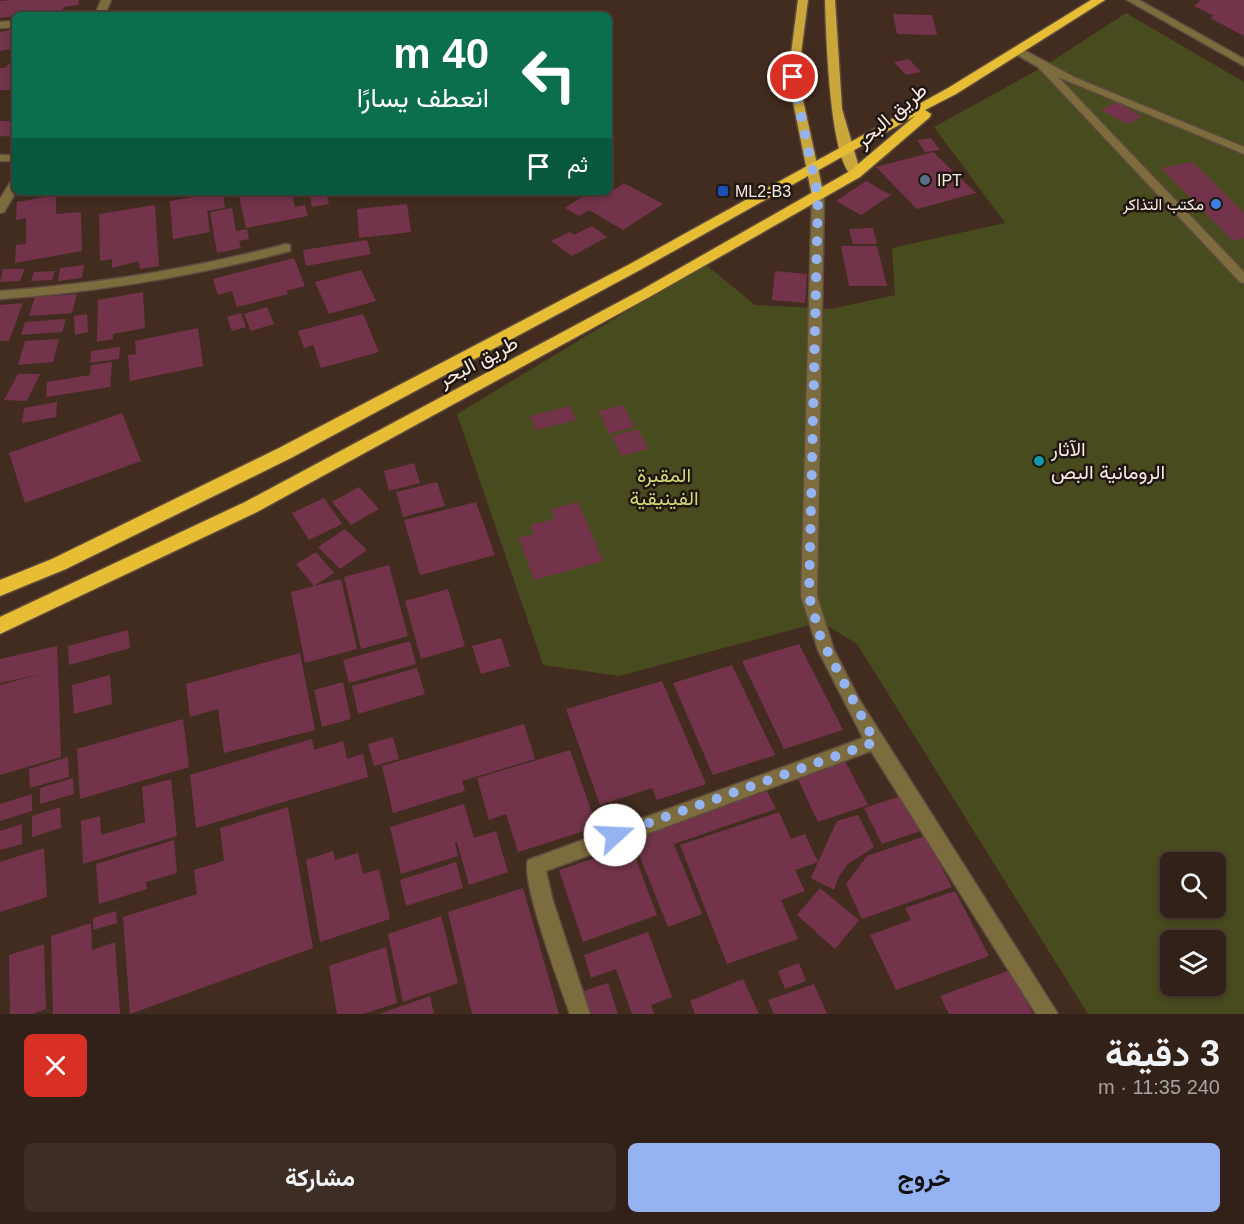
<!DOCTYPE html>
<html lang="ar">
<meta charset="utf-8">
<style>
body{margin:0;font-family:Helvetica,Vazirmatn,sans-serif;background:#3d2e25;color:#f1f3f6;direction:rtl;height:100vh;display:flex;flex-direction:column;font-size:22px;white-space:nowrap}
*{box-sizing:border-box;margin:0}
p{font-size:20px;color:#a8a3a2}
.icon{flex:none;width:33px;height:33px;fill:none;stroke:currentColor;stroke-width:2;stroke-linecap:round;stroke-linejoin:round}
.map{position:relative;height:1014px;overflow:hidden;direction:ltr}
.details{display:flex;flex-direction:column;background:#322118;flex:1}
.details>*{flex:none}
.guide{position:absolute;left:12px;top:12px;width:600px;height:183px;border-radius:9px;box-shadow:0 3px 9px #0003,0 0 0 2px #4d3e37;direction:rtl;background:#0b6e4f;color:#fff;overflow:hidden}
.tools{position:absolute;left:1160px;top:852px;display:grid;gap:12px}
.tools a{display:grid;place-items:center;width:66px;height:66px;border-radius:9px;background:#322118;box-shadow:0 3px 9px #0003,0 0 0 2px #4d3e37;font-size:30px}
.pin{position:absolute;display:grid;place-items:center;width:51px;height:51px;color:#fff;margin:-26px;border:3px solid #fff;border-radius:50%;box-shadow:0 2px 6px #0007}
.me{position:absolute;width:66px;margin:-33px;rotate:70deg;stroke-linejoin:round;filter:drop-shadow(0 0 4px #0008)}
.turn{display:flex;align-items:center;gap:21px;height:126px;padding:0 24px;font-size:27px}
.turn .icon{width:78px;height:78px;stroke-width:2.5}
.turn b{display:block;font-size:42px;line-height:51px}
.then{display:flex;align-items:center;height:57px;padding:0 24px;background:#0003;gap:12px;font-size:22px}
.round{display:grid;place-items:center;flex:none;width:63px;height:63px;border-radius:9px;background:#3d2e25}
.overview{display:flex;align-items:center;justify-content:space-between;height:102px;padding:0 24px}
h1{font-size:36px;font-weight:700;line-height:45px}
.cta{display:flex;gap:12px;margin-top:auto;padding:12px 24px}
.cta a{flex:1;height:69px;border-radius:9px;background:#95b2f1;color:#111;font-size:24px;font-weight:700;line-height:69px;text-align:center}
.cta a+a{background:#3d2e25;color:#f1f3f6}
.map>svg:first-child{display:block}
.green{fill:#484b1e;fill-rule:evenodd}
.building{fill:#73344b}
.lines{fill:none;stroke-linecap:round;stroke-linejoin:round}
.minor-casing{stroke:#5f4a3f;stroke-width:3}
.major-casing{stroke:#5f4a3f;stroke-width:3}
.highway-casing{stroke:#5f4a3f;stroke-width:3}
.minor{fill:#7d6d3e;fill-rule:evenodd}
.major{fill:#c9a73b;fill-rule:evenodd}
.highway{fill:#e7be33;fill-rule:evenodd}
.route{stroke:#95b2f1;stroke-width:10;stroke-dasharray:0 18}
.service-dot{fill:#5c6f8a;stroke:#211712;stroke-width:2}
.transit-dot{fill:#1a4fb4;stroke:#211712;stroke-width:2}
.shop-dot{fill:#3f7fe0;stroke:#211712;stroke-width:2}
.culture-dot{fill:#0f9aa8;stroke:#211712;stroke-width:2}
.labels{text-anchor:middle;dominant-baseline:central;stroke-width:5;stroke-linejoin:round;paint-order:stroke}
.far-poi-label{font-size:16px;fill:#f9eae2;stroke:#211712;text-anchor:start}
.street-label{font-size:20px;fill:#f9eae2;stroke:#211712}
.poi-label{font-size:20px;fill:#f9eae2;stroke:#211712;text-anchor:start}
.park-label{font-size:20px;fill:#d0d875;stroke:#211712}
</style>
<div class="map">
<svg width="1244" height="1014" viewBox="0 0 1244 1014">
<rect width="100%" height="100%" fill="#422c20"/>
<path class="green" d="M 1126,13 L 1244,82 L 1244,1014 L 1088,1014 L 857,644 L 821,622 L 619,676 L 543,665 L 457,414 L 705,264 L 755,305 L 831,309 L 895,295 L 892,248 L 1005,223 L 934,127 L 1043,67 ZM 1170,862 L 1215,862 L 1215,908 L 1170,908 ZM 1170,940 L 1215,940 L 1215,986 L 1170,986 Z"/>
<path class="building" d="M 12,0 L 79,0 L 78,5 L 63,7 L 63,11 L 0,18 L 0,1 Z
M 1201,0 L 1244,0 L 1244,36 L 1210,18 L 1214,16 L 1194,6 Z
M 893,14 L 932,15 L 937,35 L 897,34 Z
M 15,29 L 15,48 L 0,51 L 0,32 Z
M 909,59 L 921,72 L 906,75 L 894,62 Z
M 8,64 L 15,64 L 15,90 L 0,90 L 0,68 L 5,68 Z
M 1116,102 L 1142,117 L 1127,124 L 1101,110 Z
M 0,121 L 15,121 L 15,137 L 0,136 Z
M 931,138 L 940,150 L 925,152 L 917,140 Z
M 933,152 L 976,193 L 917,209 L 876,167 Z
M 1193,162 L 1244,213 L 1244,238 L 1233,241 L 1161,168 Z
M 866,181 L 891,195 L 861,215 L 836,201 Z
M 624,183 L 663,204 L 623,230 L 589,210 L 579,216 L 565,208 L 589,192 L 609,192 L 609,186 L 615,189 Z
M 223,192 L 225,208 L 207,211 L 210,232 L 173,239 L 170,201 Z
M 238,192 L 291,192 L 295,207 L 305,205 L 308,216 L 246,228 Z
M 326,193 L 329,204 L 312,207 L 310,196 Z
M 56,195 L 56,214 L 81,212 L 82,251 L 15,263 L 16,245 L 26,244 L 26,218 L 16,220 L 17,202 Z
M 407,204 L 411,232 L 359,238 L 357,209 Z
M 155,205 L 159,266 L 140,269 L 139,261 L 112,268 L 112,259 L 100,261 L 99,214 Z
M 232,208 L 236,231 L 247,229 L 249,239 L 239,241 L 241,248 L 217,253 L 210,212 Z
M 592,226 L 607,237 L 572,256 L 551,241 L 570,232 L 574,235 Z
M 873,228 L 877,244 L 853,244 L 849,229 Z
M 367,240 L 371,254 L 306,266 L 303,250 Z
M 841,246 L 877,246 L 887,286 L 849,286 Z
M 294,258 L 305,286 L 286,291 L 288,294 L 237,307 L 232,291 L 218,295 L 213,279 Z
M 84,265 L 82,278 L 58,281 L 60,268 Z
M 3,269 L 25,269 L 20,281 L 0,282 Z
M 361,270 L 376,301 L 329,314 L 315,282 Z
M 55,271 L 52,280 L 31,281 L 34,272 Z
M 775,271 L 807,274 L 805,303 L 772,300 Z
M 143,292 L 145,328 L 113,334 L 113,339 L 97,342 L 98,300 Z
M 77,294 L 72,313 L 29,316 L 35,297 Z
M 23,303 L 9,341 L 0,341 L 0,305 Z
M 267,307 L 274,324 L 251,331 L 244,314 Z
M 241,313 L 246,327 L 232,331 L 227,317 Z
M 87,314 L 88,332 L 75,335 L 74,316 Z
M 363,314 L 379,352 L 321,368 L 313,345 L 304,348 L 298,331 Z
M 66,319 L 62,332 L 21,335 L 25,322 Z
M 198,328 L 203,366 L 130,381 L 128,355 L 136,354 L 135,341 Z
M 59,339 L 53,362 L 18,365 L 25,341 Z
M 120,347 L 119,359 L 90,363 L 91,351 Z
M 112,362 L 110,387 L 46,397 L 47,382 L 90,375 L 91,365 Z
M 18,374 L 40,374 L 27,401 L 4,400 Z
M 57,402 L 56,417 L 22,423 L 24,408 Z
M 624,405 L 634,427 L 609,434 L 599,411 Z
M 570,406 L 576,420 L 536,430 L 530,416 Z
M 122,413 L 141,461 L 25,503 L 9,453 Z
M 638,429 L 648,449 L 621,456 L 612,436 Z
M 414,463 L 420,483 L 389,491 L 384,471 Z
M 437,482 L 445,506 L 403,517 L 396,492 Z
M 359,487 L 379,509 L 351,525 L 332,502 Z
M 324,498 L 342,524 L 309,540 L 292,513 Z
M 476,502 L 495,555 L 420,575 L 404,520 Z
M 578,502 L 603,561 L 534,580 L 519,538 L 534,534 L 531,525 L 554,519 L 551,509 Z
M 345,529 L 367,550 L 340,569 L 318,547 Z
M 316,552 L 334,573 L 314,586 L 296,564 Z
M 389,565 L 408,636 L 361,649 L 344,577 Z
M 341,579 L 357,649 L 305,663 L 291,592 Z
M 448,589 L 465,646 L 421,659 L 405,601 Z
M 128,630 L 130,648 L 69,665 L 68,646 Z
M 501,638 L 510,666 L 481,674 L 472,646 Z
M 410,641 L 416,664 L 349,683 L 343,660 Z
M 799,644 L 843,730 L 784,749 L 742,661 Z
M 57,646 L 61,757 L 0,775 L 0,685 L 41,674 L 0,683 L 0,659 Z
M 300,653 L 315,730 L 224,753 L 218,709 L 190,717 L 186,684 Z
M 732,665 L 775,755 L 713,775 L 673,683 Z
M 417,668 L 425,694 L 358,714 L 352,686 Z
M 110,675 L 112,704 L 74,714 L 72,685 Z
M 662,681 L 706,784 L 657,800 L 652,788 L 600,805 L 566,709 Z
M 343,682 L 351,719 L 322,727 L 314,690 Z
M 183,719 L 189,767 L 80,799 L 77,749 Z
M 524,724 L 535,759 L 462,781 L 465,791 L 393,813 L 382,766 Z
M 393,737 L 399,759 L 374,766 L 368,744 Z
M 312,739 L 314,750 L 343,741 L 347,759 L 363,754 L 368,777 L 196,828 L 190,775 Z
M 570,750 L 597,827 L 518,852 L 506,814 L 489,820 L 477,778 Z
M 68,757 L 69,777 L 30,788 L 29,769 Z
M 844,759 L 868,805 L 818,822 L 796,775 Z
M 73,778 L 74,794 L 40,804 L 40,788 Z
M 171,779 L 177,836 L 83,864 L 81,821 L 100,816 L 101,835 L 145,822 L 142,787 Z
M 767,791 L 776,809 L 674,844 L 702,914 L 668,927 L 632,837 Z
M 32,794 L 32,811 L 0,821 L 0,804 Z
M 907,794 L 926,829 L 882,844 L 864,808 Z
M 464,804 L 474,838 L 496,831 L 508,872 L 469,885 L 457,842 L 455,843 L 458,856 L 401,874 L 390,827 Z
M 60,807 L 61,828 L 32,837 L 32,816 Z
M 288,807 L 313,948 L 130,1014 L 123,917 L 197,894 L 194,870 L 224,861 L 220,828 Z
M 779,812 L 791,839 L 805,834 L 818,862 L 837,821 L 858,815 L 874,847 L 848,864 L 839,876 L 834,890 L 811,878 L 818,862 L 795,870 L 805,891 L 781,900 L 798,939 L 727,964 L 680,845 Z
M 22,824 L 22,844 L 0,850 L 0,831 Z
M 925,836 L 952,887 L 862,919 L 846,884 L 867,856 Z
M 174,840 L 177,873 L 146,882 L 147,889 L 99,904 L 96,864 Z
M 631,846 L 657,915 L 583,942 L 559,870 Z
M 44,848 L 47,897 L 0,912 L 0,862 Z
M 333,851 L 335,860 L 358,853 L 363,874 L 379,869 L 390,919 L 320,942 L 306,860 Z
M 456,862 L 463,888 L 406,906 L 400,880 Z
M 523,888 L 559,1014 L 472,1014 L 448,912 Z
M 820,888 L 859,920 L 835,949 L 797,915 Z
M 955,891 L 989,956 L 896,990 L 870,935 L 911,920 L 905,908 Z
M 116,911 L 117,923 L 93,930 L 93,918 Z
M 441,916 L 458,983 L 403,1002 L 388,934 Z
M 91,923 L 92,950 L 115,942 L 120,1014 L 53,1014 L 51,936 Z
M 648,932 L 672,997 L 651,1005 L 654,1014 L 632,1014 L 616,969 L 591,978 L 584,955 Z
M 44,944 L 46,1009 L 32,1014 L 10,1014 L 9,955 Z
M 386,947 L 397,1003 L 363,1014 L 337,1014 L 329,966 Z
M 799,963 L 806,981 L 785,989 L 778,971 Z
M 1010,970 L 1033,1014 L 949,1014 L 940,996 Z
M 743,979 L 759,1014 L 695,1014 L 690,1001 Z
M 608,983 L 618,1014 L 591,1014 L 584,991 Z
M 814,984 L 827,1014 L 774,1014 L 768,1000 Z
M 430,996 L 434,1014 L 379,1014 Z"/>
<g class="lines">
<g class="minor-casing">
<path id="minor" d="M 101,0 L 111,0 L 105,15 L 95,15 Z
M 1127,0 L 1139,0 L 1244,59 L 1244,66 Z
M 15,21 L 15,27 L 0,28 L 0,22 Z
M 1014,49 L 1022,49 L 1076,78 L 1244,147 L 1244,154 L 1058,77 L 1244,272 L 1244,283 L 1240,282 L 1038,67 L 1014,53 Z
M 0,155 L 15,155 L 15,161 L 0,161 Z
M 15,180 L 16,192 L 4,212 L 0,213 L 0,199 L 11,181 Z
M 818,193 L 824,196 L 817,596 L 834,650 L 859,699 L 1058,1014 L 1036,1014 L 871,751 L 546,871 L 553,901 L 590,1014 L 570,1014 C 561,988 520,879 528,860 L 863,738 L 818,650 L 801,596 L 812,196 Z
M 286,244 L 290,245 L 290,251 C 195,276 99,292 0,299 L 0,291 C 97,284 192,269 286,244 Z"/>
</g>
<g class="major-casing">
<path id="major" d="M 798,0 L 808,0 L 798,77 L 824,196 L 818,199 L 812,196 L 788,77 Z
M 825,0 L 835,0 L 842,109 L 861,174 L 855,177 C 829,169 826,27 825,0 Z"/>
</g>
<g class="highway-casing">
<path id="highway" d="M 1091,0 L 1105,0 L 956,94 L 925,110 L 931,114 L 930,117 L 860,177 L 653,295 L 257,512 L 0,634 L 0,617 L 245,502 L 643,289 L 850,171 L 915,116 L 640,270 L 291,458 L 66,569 L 0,596 L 0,580 L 52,559 L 279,448 L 630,264 L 948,88 Z"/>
</g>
<use href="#minor" class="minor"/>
<use href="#major" class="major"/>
<use href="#highway" class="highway"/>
</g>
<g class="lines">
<path class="route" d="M 615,835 L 875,742 L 821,639 L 809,596 L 818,196 L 793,77"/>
</g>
<circle class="service-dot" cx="925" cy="180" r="6"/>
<rect class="transit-dot" x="717" y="185" width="12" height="12" rx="3"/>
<circle class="shop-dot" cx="1216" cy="204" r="6"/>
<circle class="culture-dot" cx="1039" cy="461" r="6"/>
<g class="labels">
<g class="far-poi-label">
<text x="937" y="180">IPT</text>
<text x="735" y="191">ML2-B3</text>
<text x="1204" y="204" text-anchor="end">مكتب التذاكر</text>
</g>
<g class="street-label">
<text transform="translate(891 115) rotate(-41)">طريق البحر</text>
<text transform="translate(478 361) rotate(-28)">طريق البحر</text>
</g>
<g class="poi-label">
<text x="1051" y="449">الآثار<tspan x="1051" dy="23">الرومانية البص</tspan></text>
</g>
<g class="park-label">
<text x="664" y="475">المقبرة<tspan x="664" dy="23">الفينيقية</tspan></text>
</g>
</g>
</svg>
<div class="tools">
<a><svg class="icon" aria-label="search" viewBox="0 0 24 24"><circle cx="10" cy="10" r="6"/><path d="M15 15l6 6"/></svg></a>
<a><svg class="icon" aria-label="layers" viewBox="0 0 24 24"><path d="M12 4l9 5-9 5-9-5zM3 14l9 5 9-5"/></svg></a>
</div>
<div class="pin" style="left:793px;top:77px;background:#d93025"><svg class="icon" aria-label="arrive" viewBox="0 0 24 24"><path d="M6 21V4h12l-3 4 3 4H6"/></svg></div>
<svg class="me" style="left:615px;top:835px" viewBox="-20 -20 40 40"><circle r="19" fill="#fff"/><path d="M0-13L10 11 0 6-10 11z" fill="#95b2f1"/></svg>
<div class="guide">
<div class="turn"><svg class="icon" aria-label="left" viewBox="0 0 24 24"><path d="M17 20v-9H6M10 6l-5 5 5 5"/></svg><div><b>40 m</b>انعطف يسارًا</div></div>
<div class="then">ثم<svg class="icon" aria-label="arrive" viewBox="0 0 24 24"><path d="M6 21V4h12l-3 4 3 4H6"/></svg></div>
</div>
</div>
<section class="details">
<div class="overview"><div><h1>3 دقيقة</h1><p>240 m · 11:35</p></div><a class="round" style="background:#d93025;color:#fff"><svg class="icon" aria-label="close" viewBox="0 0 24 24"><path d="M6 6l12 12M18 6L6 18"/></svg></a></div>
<div class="cta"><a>خروج</a><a>مشاركة</a></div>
</section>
